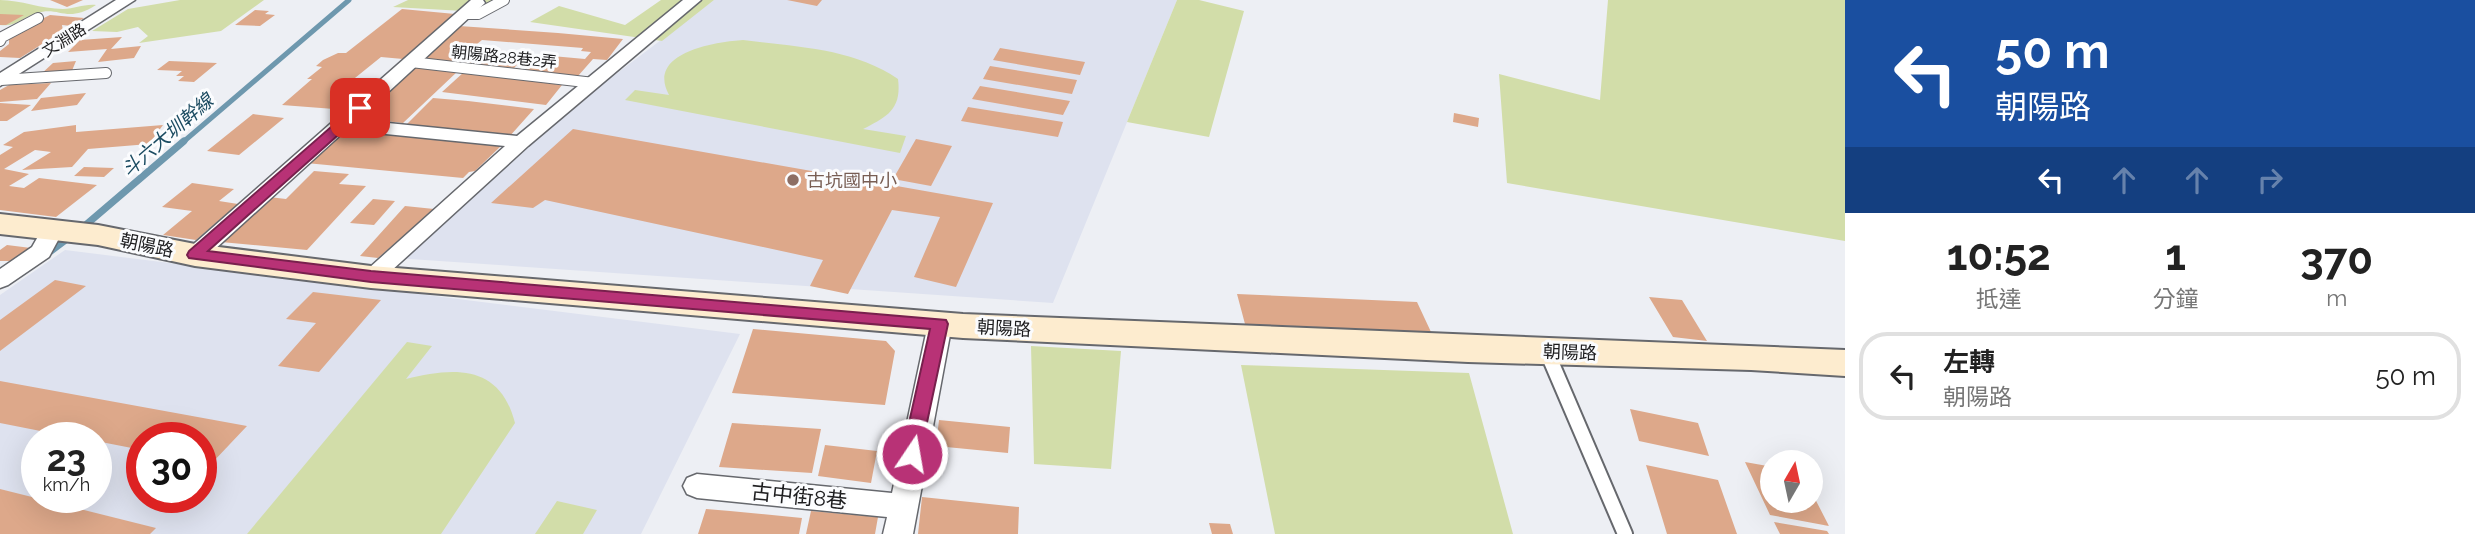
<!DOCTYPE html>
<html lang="zh-TW">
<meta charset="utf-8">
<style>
body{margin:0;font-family:Raleway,"Noto Sans TC",sans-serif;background:#f2f2f2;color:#222;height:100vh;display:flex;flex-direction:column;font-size:26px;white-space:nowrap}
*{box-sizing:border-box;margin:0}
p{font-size:23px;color:#767676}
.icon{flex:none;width:38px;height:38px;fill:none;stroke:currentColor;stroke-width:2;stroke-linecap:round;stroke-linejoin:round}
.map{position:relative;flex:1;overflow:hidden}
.drawer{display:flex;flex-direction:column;background:#fff;width:630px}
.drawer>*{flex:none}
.top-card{background:#1a4fa0;color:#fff;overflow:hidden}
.needle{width:46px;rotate:9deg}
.controls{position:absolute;left:1760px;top:450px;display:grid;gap:14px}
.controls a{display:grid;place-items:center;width:63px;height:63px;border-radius:50%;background:#fff;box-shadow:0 7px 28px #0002;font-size:35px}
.speed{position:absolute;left:21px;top:422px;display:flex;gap:14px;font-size:35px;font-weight:700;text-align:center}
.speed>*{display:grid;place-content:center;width:91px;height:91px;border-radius:50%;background:#fff;box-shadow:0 7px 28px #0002;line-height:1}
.speed small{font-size:18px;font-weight:400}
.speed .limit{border:10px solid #d22;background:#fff;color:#111}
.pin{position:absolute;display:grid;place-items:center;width:60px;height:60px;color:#fff;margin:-30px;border-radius:14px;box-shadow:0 4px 10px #0006}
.me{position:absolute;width:77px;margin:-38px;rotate:12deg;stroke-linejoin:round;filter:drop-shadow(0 0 5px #0008)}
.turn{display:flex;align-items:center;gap:24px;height:147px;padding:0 35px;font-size:32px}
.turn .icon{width:91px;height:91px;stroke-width:2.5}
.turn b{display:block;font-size:49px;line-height:60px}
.lanes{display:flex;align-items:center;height:66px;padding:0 35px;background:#0003;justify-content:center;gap:35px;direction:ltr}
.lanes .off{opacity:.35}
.eta{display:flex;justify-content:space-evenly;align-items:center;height:119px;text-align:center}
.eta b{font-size:42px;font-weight:700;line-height:49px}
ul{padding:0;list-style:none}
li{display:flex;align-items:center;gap:21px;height:88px;margin:0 14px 10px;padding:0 21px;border:4px solid #e0e0e0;border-radius:28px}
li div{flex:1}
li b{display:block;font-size:26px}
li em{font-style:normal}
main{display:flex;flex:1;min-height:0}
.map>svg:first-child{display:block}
.built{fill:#dee2ef;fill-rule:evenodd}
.green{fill:#d2dda9}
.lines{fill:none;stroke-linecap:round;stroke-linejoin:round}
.stream-far1{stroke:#6e98ae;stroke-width:5}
.stream{stroke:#6e98ae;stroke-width:7}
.building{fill:#dda88a}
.service-far1-casing{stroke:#66686d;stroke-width:12}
.service-casing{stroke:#66686d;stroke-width:18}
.minor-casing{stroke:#66686d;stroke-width:3}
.secondary-casing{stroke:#66686d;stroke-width:4}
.service-far1{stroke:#fff;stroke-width:10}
.service{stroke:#fff;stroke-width:14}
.minor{fill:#fff;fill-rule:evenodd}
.secondary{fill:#fdeccf;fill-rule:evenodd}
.route{fill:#b83276;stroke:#78204d;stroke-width:2}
.education-dot{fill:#8d6e63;stroke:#fbfcfe;stroke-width:2.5}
.labels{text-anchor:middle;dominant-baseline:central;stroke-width:6;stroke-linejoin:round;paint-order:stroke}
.far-street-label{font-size:16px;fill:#1d1d1f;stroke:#fbfcfe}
.education-label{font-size:18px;fill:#785e54;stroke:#fbfcfe;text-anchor:start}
.street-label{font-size:18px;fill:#1d1d1f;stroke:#fbfcfe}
.water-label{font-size:19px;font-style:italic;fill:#1b4b61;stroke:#fbfcfe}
.near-street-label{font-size:21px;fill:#1d1d1f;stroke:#fbfcfe}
</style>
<main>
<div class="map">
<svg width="1845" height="534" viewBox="0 0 1845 534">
<rect width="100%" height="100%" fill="#edeff4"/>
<path class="built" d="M 714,0 L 1177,0 L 1053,303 L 395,258 L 522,145 Z
M 65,250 L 740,334 L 641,534 L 0,534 L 0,295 ZM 37,438 L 96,438 L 96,497 L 37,497 ZM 142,438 L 201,438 L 201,497 L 142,497 Z"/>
<path class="green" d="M 0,0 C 21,0 41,9 63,9 C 75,9 83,4 96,5 C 66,24 60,6 37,13 C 21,18 17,27 0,25 Z
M 180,0 L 325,0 L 264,0 L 221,31 L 139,43 L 148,36 L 138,27 L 117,32 L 92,31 L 128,9 Z
M 408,0 L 503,0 L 481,12 L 393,7 Z
M 661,0 L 714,0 L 662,41 L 530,22 L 559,6 L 625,25 Z
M 1177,0 L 1199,0 L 1244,11 L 1209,137 L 1127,122 Z
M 1608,0 L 1845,0 L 1845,241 L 1507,183 L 1499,74 L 1600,100 Z
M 743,40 C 796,47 853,48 898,79 C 902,110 886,117 863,129 L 906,136 L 900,153 L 625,100 L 635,90 L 669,95 C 646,53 714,42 743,40 Z
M 407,342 L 432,346 L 406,379 C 454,367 500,364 515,423 L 441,534 L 247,534 Z
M 1031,346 L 1121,351 L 1111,469 L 1034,464 Z
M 1241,365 L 1469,373 L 1513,534 L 1275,534 Z
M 557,501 L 597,510 L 583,534 L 535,534 Z"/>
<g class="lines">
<path class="stream-far1" d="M 182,143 L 349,0"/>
<path class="stream" d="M 81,229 L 184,141
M 47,254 L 71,236"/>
</g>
<path class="building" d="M 50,0 L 83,0 L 67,7 Z
M 787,0 L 822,0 L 817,6 Z
M 402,9 L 455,14 L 403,59 L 381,57 L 350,82 L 374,85 L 347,110 L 282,105 L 312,79 L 307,79 L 322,67 L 316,66 L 323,60 L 338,53 L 346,53 Z
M 255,10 L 269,11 L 265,14 L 275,15 L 260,26 L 235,25 Z
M 0,14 L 24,15 L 6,25 L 0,25 Z
M 50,15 L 84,18 L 71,26 L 62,25 L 63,31 L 20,58 L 0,57 L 0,51 L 9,44 L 9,35 Z
M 459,26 L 558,33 L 623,39 L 607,60 L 593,59 L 578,76 L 525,70 L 541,55 L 585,59 L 591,52 L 581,51 L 583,48 L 482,40 L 472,48 L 528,53 L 514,68 L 421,59 Z
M 122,37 L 111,49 L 141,46 L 134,58 L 98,62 L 107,49 L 68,52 L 80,40 Z
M 1000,48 L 1085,62 L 1080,75 L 993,60 Z
M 76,61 L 71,73 L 40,75 L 53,63 Z
M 169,61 L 217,63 L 194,82 L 178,81 L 184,76 L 176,76 L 182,71 L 157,70 Z
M 415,66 L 458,71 L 403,123 L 357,118 Z
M 990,66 L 1077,80 L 1072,94 L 983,79 Z
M 464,72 L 503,77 L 562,85 L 546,105 L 442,92 Z
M 51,83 L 37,99 L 0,102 L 0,90 L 9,85 Z
M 980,86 L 1070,101 L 1063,115 L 972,99 Z
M 86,93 L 77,105 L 31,111 L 41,98 Z
M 433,98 L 468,101 L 534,109 L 509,137 L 407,124 Z
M 0,103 L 31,105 L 7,121 L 0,121 Z
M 968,107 L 1063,122 L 1058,137 L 961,121 Z
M 1454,113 L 1479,118 L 1478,127 L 1453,122 Z
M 253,114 L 284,118 L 239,155 L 207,151 Z
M 76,125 L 76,132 L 163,125 L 149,144 L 88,149 L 72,167 L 22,170 L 51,152 L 35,150 L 4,169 L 29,174 L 9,186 L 24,188 L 39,178 L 97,185 L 56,217 L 0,210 L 0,155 L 13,147 L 3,145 L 24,132 Z
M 342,129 L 502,145 L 475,171 L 469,172 L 463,178 L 306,163 Z
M 573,129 L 993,203 L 956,287 L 914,277 L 940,217 L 892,210 L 848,294 L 810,286 L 823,260 L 545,200 L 533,208 L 491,203 Z
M 916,139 L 952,146 L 931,186 L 893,179 Z
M 84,167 L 114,168 L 104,177 L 74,176 Z
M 314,171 L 349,174 L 339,184 L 366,186 L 307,250 L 221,242 L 269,197 L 286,199 Z
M 192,183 L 234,189 L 219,201 L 238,204 L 196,240 L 163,235 L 192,211 L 162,207 Z
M 373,199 L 395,201 L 374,225 L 350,223 Z
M 405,206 L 434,209 L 378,258 L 360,256 Z
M 7,245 L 31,248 L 14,261 L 0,261 L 0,250 Z
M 55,280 L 86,286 L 0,351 L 0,320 Z
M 313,292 L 381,300 L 319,372 L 278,366 L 316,323 L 286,319 Z
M 1237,294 L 1417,302 L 1431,332 L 1245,324 Z
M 1649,297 L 1682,300 L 1707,341 L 1673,337 Z
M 753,329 L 886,341 L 895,351 L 885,405 L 732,393 Z
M 0,381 L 247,426 L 212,463 L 201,461 L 201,438 L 142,438 L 142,450 L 96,441 L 96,438 L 76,438 L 0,423 Z
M 1630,409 L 1698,423 L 1709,456 L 1639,441 Z
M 939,420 L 1010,427 L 1008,453 L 936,446 Z
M 732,423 L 821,429 L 812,473 L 719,467 Z
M 825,445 L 877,451 L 871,483 L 818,476 Z
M 1745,462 L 1773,467 L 1773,500 L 1811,500 L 1811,491 L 1829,526 L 1770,515 Z
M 1646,465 L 1718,480 L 1737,534 L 1667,534 Z
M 0,489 L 156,528 L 150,534 L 0,534 Z
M 922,497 L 1019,507 L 1018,534 L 918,534 Z
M 706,509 L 730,511 L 802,518 L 799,534 L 698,534 Z
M 811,511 L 878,517 L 875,534 L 806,534 Z
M 1774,522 L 1827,531 L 1829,534 L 1780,534 Z
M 1209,523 L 1230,524 L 1233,534 L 1212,534 Z"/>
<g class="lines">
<g class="service-far1-casing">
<path id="service-far1" d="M 465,14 L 478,14 L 504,0
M 0,41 L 2,37 L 38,18
M 411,62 L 594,83
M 1,80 L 106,73"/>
</g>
<g class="service-casing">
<path id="service" d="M 1547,352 L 1625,534"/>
</g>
<g class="minor-casing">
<path id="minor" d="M 116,0 L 135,0 L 0,86 L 0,73 Z
M 471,0 L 483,0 L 485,3 L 358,120 L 517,136 L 683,0 L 701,0 L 528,146 L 379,282 L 371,285 L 363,282 L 359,277 L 505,146 L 346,130 L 203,260 L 195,262 L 187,260 L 184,255 L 187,250 Z
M 52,224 L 60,226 L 63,231 L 49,257 L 8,285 L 0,288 L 0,269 L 32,247 L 44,226 Z
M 940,316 L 949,318 L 952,324 L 913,534 L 883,534 L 887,517 L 697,498 L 687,494 L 683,486 L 687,478 L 697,474 L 892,493 L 928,324 L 931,318 Z"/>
</g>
<g class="secondary-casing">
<path id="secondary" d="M 0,214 L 98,225 L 195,244 L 371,266 L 963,314 L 1845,350 L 1845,376 L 1751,370 L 1468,362 L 963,338 L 371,288 L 195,266 L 98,245 L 0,234 Z"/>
</g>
<use href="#service-far1" class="service-far1"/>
<use href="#service" class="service"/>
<use href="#minor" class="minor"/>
<use href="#secondary" class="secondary"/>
</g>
<path class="route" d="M 360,104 L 365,106 L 365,111 L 208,251 L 371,271 L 946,320 L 948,324 L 919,460 L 912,462 L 905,460 L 902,454 L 930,329 L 371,282 L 189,258 L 187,255 L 189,251 L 355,106 Z"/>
<circle class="education-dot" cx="793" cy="180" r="7"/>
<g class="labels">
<g class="far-street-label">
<text transform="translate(64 40) rotate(-32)">文淵路</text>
<text transform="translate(504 57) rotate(6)">朝陽路28巷2弄</text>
</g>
<g class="education-label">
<text x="807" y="180">古坑國中小</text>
</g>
<g class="street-label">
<text transform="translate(147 245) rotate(12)">朝陽路</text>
<text transform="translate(1004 328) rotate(3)">朝陽路</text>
<text transform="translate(1570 352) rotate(2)">朝陽路</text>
</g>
<g class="water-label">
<text transform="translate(167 135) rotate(-41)">斗六大圳幹線</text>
</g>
<g class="near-street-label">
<text transform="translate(799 496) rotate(6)">古中街8巷</text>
</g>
</g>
</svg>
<div class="controls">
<a><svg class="needle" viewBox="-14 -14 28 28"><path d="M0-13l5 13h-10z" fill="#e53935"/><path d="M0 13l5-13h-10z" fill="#767676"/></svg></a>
</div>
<div class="speed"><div>23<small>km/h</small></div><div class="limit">30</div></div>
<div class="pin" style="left:360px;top:108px;background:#d93025"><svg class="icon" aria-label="arrive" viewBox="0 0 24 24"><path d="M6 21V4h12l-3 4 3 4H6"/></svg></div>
<svg class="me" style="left:912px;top:454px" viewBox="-20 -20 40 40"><circle r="17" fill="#b83276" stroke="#fff" stroke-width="3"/><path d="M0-11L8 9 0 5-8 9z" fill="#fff"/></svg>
</div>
<section class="drawer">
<div class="top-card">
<div class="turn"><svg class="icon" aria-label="left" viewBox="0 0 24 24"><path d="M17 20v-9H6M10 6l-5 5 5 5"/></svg><div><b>50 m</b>朝陽路</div></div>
<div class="lanes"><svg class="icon" aria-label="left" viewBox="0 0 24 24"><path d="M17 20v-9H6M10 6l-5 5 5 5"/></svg><svg class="icon off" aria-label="ahead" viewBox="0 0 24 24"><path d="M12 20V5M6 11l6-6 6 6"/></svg><svg class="icon off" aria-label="ahead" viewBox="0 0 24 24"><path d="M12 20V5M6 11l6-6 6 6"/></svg><svg class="icon off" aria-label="right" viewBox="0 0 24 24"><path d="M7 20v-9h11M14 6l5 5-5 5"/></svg></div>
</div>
<div class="eta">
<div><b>10:52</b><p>抵達</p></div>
<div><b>1</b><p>分鐘</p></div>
<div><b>370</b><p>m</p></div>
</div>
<ul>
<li><svg class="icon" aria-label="left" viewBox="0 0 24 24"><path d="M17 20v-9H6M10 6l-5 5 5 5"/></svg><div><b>左轉</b><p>朝陽路</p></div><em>50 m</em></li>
</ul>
</section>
</main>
